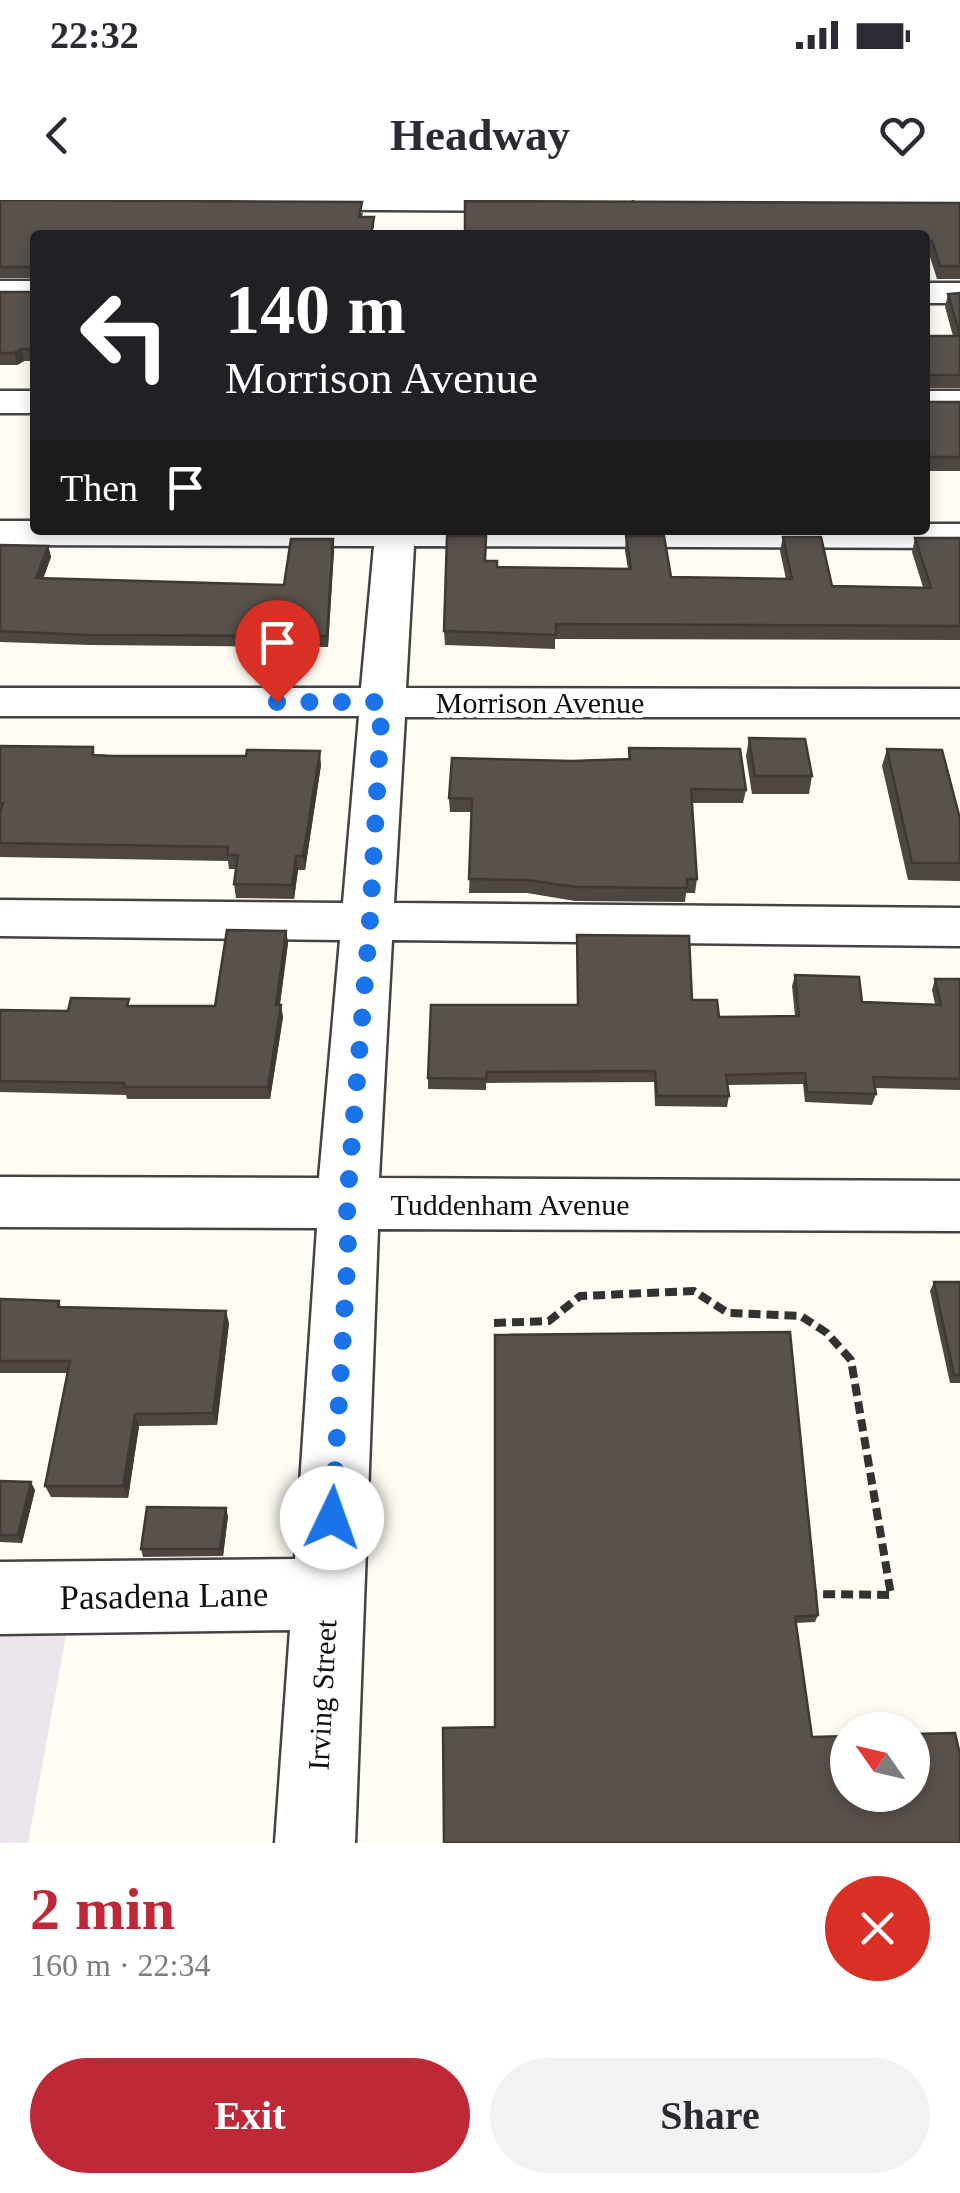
<!DOCTYPE html>
<meta charset="utf-8">
<style>
body{margin:0;font-family:Georgia,serif;background:#f2f2f3;color:#2b2b33;height:100vh;display:flex;flex-direction:column;font-size:38px;white-space:nowrap}
*{box-sizing:border-box;margin:0}
p{font-size:32px;color:#7c7c81}
.icon{flex:none;width:55px;height:55px;fill:none;stroke:currentColor;stroke-width:2;stroke-linecap:round;stroke-linejoin:round}
.map{position:relative;height:1643px;overflow:hidden}
.sheet{display:flex;flex-direction:column;background:#fff;flex:1}
.sheet>*{flex:none}
.guide{position:absolute;left:30px;top:30px;width:900px;height:305px;border-radius:10px;box-shadow:0 5px 15px #0003;background:#202124;color:#fff;overflow:hidden}
.needle{width:65px;rotate:304deg}
.fabs{position:absolute;left:830px;top:1512px;display:grid;gap:20px}
.fabs a{display:grid;place-items:center;width:100px;height:100px;border-radius:50%;background:#fff;box-shadow:0 5px 15px #0003;font-size:50px}
.pin{position:absolute;display:grid;place-items:center;width:85px;height:85px;color:#fff;margin:-102px -42px;border-radius:50% 50% 50% 0;rotate:-45deg;box-shadow:0 0 10px #0007}
.pin .icon{rotate:45deg}
.me{position:absolute;width:110px;margin:-55px;rotate:3deg;stroke-linejoin:round;filter:drop-shadow(0 0 8px #0008)}
.turn{display:flex;align-items:center;gap:35px;height:210px;padding:0 30px;font-size:45px}
.turn .icon{width:130px;height:130px;stroke-width:2.5}
.turn b{display:block;font-size:70px;line-height:85px}
.then{display:flex;align-items:center;height:95px;padding:0 30px;background:#0003;gap:20px;font-size:38px}
.round{display:grid;place-items:center;flex:none;width:105px;height:105px;border-radius:52px;background:#f2f2f3}
.headline{display:flex;align-items:center;justify-content:space-between;height:170px;padding:0 30px}
h1{font-size:60px;font-weight:700;line-height:75px;color:#bf2937}
.primary-button{display:flex;gap:20px;margin-top:auto;padding:20px 30px}
.primary-button a{flex:1;height:115px;border-radius:60px;background:#bf2937;color:#fff;font-size:40px;font-weight:700;line-height:115px;text-align:center}
.primary-button a+a{background:#f2f2f3;color:#2b2b33}
.status{display:flex;justify-content:space-between;align-items:center;height:70px;padding:0 50px;background:#fff;direction:ltr}
.status svg{height:28px;fill:currentColor}
header{display:flex;justify-content:space-between;align-items:center;height:130px;padding:0 30px;background:#fff;font-size:45px;font-weight:700}
.map>svg:first-child{display:block}
.industrial{fill:#ede5ee}
.lines{fill:none;stroke-linecap:round;stroke-linejoin:round}
.minor-casing{stroke:#434343;stroke-width:5}
.path{stroke:#323232;stroke-width:8;stroke-dasharray:12 6;stroke-linecap:butt}
.minor{fill:#fff;fill-rule:evenodd}
.wall{fill:#4d4641}
.shaded-wall{fill:#3e3935}
.building{fill:#59514c;stroke:#3e3935;stroke-width:2.5}
.route{stroke:#1a73e8;stroke-width:18;stroke-dasharray:0 32.4}
.labels{text-anchor:middle;dominant-baseline:central;stroke-width:10;stroke-linejoin:round;paint-order:stroke}
.street-label{font-size:30px;fill:#101010;stroke:#fff}
.near-street-label{font-size:35px;fill:#101010;stroke:#fff}
</style>
<div class="status"><b>22:32</b><svg viewBox="0 0 49 12"><path d="M0 12V9h3v3zM5 12V6h3v6zM10 12V3h3v9zM15 12V0h3v12zM26 1h20v11H26zM47 4h2v5h-2z"/></svg></div>
<header><svg class="icon" aria-label="back" viewBox="0 0 24 24"><path d="M15 5l-7 7 7 7"/></svg>Headway<svg class="icon" aria-label="heart" viewBox="0 0 24 24"><path d="M12 20l-8-8c-3-5 5-10 8-4 3-6 11-1 8 4z"/></svg></header>
<div class="map">
<svg width="960" height="1643" viewBox="0 0 960 1643">
<rect width="100%" height="100%" fill="#fffcf3"/>
<path class="industrial" d="M 0,1392 L 74,1392 L 28,1643 L 0,1643 Z"/>
<g class="lines">
<g class="minor-casing">
<path id="minor" d="M 188,0 L 556,0 L 557,2 L 553,8 L 542,11 L 203,9 L 192,6 Z
M 634,0 L 960,0 L 960,12 L 648,11 L 637,8 Z
M 0,81 L 35,81 L 35,101 L 0,101 Z
M 925,83 L 960,83 L 960,103 L 925,103 Z
M 0,191 L 35,191 L 35,213 L 0,213 Z
M 925,191 L 960,191 L 960,213 L 925,213 Z
M 0,321 L 35,321 L 35,330 L 925,330 L 925,324 L 960,324 L 960,348 L 414,346 L 406,488 L 960,489 L 960,517 L 405,517 L 394,703 L 960,708 L 960,746 L 392,740 L 379,978 L 960,981 L 960,1031 L 378,1029 L 355,1643 L 275,1643 L 290,1430 L 0,1434 L 0,1362 L 295,1359 L 317,1028 L 0,1027 L 0,977 L 319,978 L 340,740 L 0,736 L 0,700 L 343,703 L 359,516 L 0,516 L 0,488 L 361,488 L 374,346 L 0,345 Z"/>
</g>
<path class="path" d="M 494,1123 L 549,1121 L 580,1096 L 694,1091 L 728,1113 L 801,1116 L 827,1133 L 851,1160 L 891,1395 L 813,1394"/>
<use href="#minor" class="minor"/>
</g>
<path class="wall" d="M 0,0 L 202,2 L 363,13 L 362,17 L 374,17 L 374,28 L 35,35 L 35,78 L 0,78 Z
M 960,3 L 960,79 L 937,79 L 929,54 L 925,54 L 925,35 Z
M 0,92 L 35,92 L 35,161 L 24,161 L 17,165 L 0,165 Z
M 960,93 L 960,188 L 925,188 L 925,202 L 960,202 L 960,271 L 925,271 L 925,136 L 953,136 L 945,107 L 948,94 Z
M 626,336 L 671,377 L 786,379 L 780,351 L 783,337 L 832,386 L 923,387 L 912,352 L 915,338 L 960,338 L 960,440 L 555,439 L 555,449 L 445,445 L 444,431 L 486,361 L 497,367 L 628,369 L 625,351 Z
M 333,339 L 334,350 L 328,447 L 90,445 L 0,442 L 0,345 L 48,346 L 51,357 L 43,379 L 284,385 Z
M 749,538 L 812,576 L 809,594 L 752,594 L 746,556 Z
M 0,546 L 94,555 L 321,565 L 305,670 L 298,670 L 294,699 L 236,698 L 234,684 L 236,669 L 229,669 L 228,661 L 0,657 Z
M 629,548 L 746,590 L 743,603 L 692,603 L 697,679 L 695,693 L 686,693 L 685,702 L 575,701 L 527,693 L 469,693 L 472,612 L 450,612 L 449,598 L 572,561 L 628,559 Z
M 887,549 L 960,619 L 960,681 L 908,680 L 882,566 Z
M 286,731 L 288,743 L 280,805 L 283,817 L 270,899 L 127,899 L 126,895 L 0,892 L 0,810 L 68,811 L 131,806 L 215,806 Z
M 577,735 L 719,817 L 795,816 L 792,786 L 795,775 L 862,802 L 935,804 L 932,790 L 935,779 L 960,779 L 960,890 L 875,888 L 876,894 L 872,905 L 805,902 L 803,884 L 728,885 L 729,896 L 727,907 L 655,906 L 654,882 L 486,883 L 486,890 L 428,889 L 428,878 L 577,805 Z
M 934,1082 L 960,1082 L 960,1183 L 950,1183 L 930,1091 Z
M 0,1099 L 59,1101 L 61,1107 L 229,1123 L 217,1225 L 139,1226 L 128,1298 L 51,1297 L 45,1286 L 68,1173 L 0,1173 Z
M 495,1135 L 818,1415 L 815,1422 L 796,1423 L 812,1537 L 960,1555 L 495,1527 Z
M 0,1281 L 35,1290 L 22,1343 L 0,1342 Z
M 228,1316 L 223,1356 L 143,1357 L 141,1349 Z"/>
<path class="shaded-wall" d="M 21,149 L 24,161 L 17,165 L 14,153 Z
M 333,339 L 334,350 L 328,447 L 327,436 Z
M 48,346 L 51,357 L 39,389 L 36,378 Z
M 320,551 L 321,565 L 305,670 L 303,656 Z
M 296,656 L 298,670 L 294,699 L 292,685 Z
M 286,731 L 288,743 L 278,817 L 276,805 Z
M 281,805 L 283,817 L 270,899 L 268,887 Z
M 226,1111 L 229,1123 L 217,1225 L 213,1213 Z
M 135,1214 L 139,1226 L 128,1298 L 123,1286 Z
M 31,1282 L 35,1290 L 22,1343 L 18,1335 Z
M 226,1308 L 228,1316 L 223,1356 L 220,1349 Z"/>
<path class="building" d="M 0,0 L 362,2 L 359,17 L 374,17 L 371,35 L 35,35 L 35,67 L 0,67 Z
M 465,1 L 960,3 L 960,66 L 940,66 L 932,41 L 925,41 L 925,35 L 465,35 Z
M 0,92 L 35,92 L 35,149 L 21,149 L 14,153 L 0,153 Z
M 960,93 L 960,135 L 948,94 Z
M 925,136 L 960,136 L 960,175 L 925,175 L 925,202 L 960,202 L 960,257 L 925,257 Z
M 447,336 L 486,336 L 485,361 L 497,361 L 497,367 L 631,369 L 626,336 L 664,336 L 671,377 L 792,379 L 783,337 L 821,337 L 832,386 L 931,388 L 915,338 L 960,338 L 960,426 L 556,424 L 556,435 L 444,431 Z
M 291,339 L 333,339 L 327,436 L 87,435 L 0,431 L 0,345 L 48,346 L 36,378 L 284,385 Z
M 749,538 L 805,539 L 812,576 L 755,576 Z
M 0,546 L 93,547 L 93,555 L 113,556 L 246,556 L 247,550 L 320,551 L 303,656 L 296,656 L 292,685 L 234,684 L 238,655 L 227,655 L 228,647 L 0,643 L 0,613 L 3,603 L 0,603 Z
M 629,548 L 740,549 L 746,590 L 691,589 L 697,679 L 687,679 L 687,688 L 576,687 L 527,680 L 469,679 L 472,599 L 449,598 L 452,558 L 572,561 L 630,559 Z
M 887,549 L 942,550 L 960,619 L 960,663 L 912,663 Z
M 227,730 L 286,731 L 276,805 L 281,805 L 268,887 L 124,887 L 124,883 L 0,881 L 0,810 L 68,811 L 71,798 L 129,799 L 127,806 L 215,806 Z
M 577,735 L 689,736 L 692,800 L 717,800 L 719,817 L 799,816 L 795,775 L 859,777 L 862,802 L 941,805 L 935,779 L 960,779 L 960,879 L 873,877 L 876,894 L 807,892 L 805,873 L 726,875 L 729,896 L 657,896 L 655,871 L 487,872 L 486,879 L 428,878 L 431,805 L 578,805 Z
M 934,1082 L 960,1082 L 960,1175 L 954,1175 Z
M 0,1099 L 59,1101 L 58,1107 L 226,1111 L 213,1213 L 135,1214 L 123,1286 L 45,1286 L 70,1161 L 0,1161 Z
M 790,1132 L 818,1415 L 795,1417 L 812,1537 L 848,1536 L 848,1595 L 912,1595 L 912,1534 L 955,1533 L 960,1555 L 960,1643 L 444,1643 L 443,1528 L 495,1527 L 495,1135 Z
M 0,1281 L 31,1282 L 18,1335 L 0,1335 Z
M 147,1307 L 226,1308 L 220,1349 L 141,1349 Z"/>
<g class="lines">
<path class="route" d="M 277,502 L 382,502 L 370,720 L 347,1003 L 348,1051 L 332,1318"/>
</g>
<g class="labels">
<g class="street-label">
<text x="540" y="502">Morrison Avenue</text>
<text x="510" y="1004">Tuddenham Avenue</text>
<text transform="translate(322 1495) rotate(-87)">Irving Street</text>
</g>
<g class="near-street-label">
<text transform="translate(164 1396) rotate(-1)">Pasadena Lane</text>
</g>
</g>
</svg>
<div class="fabs">
<a><svg class="needle" viewBox="-14 -14 28 28"><path d="M0-13l5 13h-10z" fill="#e53935"/><path d="M0 13l5-13h-10z" fill="#7c7c81"/></svg></a>
</div>
<div class="pin" style="left:277px;top:502px;background:#d93025"><svg class="icon" aria-label="arrive" viewBox="0 0 24 24"><path d="M6 21V4h12l-3 4 3 4H6"/></svg></div>
<svg class="me" style="left:332px;top:1318px" viewBox="-20 -20 40 40"><circle r="19" fill="#fff"/><path d="M0-13L10 11 0 6-10 11z" fill="#1a73e8"/></svg>
<div class="guide">
<div class="turn"><svg class="icon" aria-label="left" viewBox="0 0 24 24"><path d="M17 20v-9H6M10 6l-5 5 5 5"/></svg><div><b>140 m</b>Morrison Avenue</div></div>
<div class="then">Then<svg class="icon" aria-label="arrive" viewBox="0 0 24 24"><path d="M6 21V4h12l-3 4 3 4H6"/></svg></div>
</div>
</div>
<section class="sheet">
<div class="headline"><div><h1>2 min</h1><p>160 m · 22:34</p></div><a class="round" style="background:#d93025;color:#fff"><svg class="icon" aria-label="close" viewBox="0 0 24 24"><path d="M6 6l12 12M18 6L6 18"/></svg></a></div>
<div class="primary-button"><a>Exit</a><a>Share</a></div>
</section>
